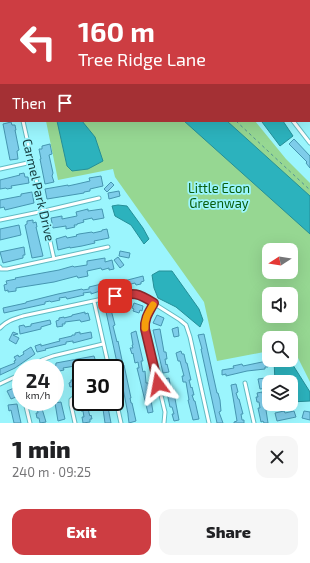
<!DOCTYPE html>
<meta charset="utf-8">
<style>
body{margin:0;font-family:"Exo 2",sans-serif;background:#f6f6f6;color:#202124;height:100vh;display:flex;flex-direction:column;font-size:15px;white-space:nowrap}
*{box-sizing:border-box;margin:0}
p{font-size:13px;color:#757577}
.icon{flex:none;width:22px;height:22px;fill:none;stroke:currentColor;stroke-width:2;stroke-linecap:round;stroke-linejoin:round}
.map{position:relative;height:423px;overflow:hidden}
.details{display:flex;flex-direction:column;background:#fff;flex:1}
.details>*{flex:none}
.top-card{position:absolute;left:0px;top:0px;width:310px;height:122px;box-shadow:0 4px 16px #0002;background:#cd3d42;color:#fff;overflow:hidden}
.needle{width:26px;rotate:258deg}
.buttons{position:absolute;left:262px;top:243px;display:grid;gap:8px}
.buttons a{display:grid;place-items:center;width:36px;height:36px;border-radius:8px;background:#fff;box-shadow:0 4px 16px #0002;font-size:20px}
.speed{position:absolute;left:12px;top:359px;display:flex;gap:8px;font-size:20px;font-weight:700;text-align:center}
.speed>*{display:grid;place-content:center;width:52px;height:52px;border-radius:50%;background:#fff;box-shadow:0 4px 16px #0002;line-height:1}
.speed small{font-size:10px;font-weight:400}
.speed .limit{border:2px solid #111;border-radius:6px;background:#fff;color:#111}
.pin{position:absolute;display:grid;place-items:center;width:34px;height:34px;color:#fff;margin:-17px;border-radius:8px;box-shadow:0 2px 6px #0006}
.me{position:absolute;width:44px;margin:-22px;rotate:347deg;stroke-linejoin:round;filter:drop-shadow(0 0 3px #0008)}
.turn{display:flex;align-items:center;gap:14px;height:84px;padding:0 12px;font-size:18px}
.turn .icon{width:52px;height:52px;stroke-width:2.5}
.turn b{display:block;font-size:28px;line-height:34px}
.then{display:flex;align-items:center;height:38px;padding:0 12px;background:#0003;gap:8px;font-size:15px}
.round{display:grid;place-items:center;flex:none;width:42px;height:42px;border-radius:12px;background:#f6f6f6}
.overview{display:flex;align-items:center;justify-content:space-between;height:68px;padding:0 12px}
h1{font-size:24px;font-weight:800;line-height:30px}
.button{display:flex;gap:8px;margin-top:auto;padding:8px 12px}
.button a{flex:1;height:46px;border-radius:12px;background:#cd3d42;color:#fff;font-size:16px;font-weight:800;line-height:46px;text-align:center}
.button a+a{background:#f6f6f6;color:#202124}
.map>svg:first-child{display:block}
.green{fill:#96d792;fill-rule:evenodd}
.water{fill:#2cb2bd;stroke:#258f98}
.building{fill:#7ecdea;stroke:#4696b1}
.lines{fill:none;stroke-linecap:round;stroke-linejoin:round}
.service-casing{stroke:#60bbc3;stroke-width:3.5}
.minor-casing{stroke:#60bbc3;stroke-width:5}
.secondary-casing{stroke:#60bbc3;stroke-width:6}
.path{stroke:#529196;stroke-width:1;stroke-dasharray:3 3;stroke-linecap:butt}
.service{stroke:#fff;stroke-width:1.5}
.minor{stroke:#fff;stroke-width:3}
.secondary{stroke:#cbdaf7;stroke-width:4.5}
.route-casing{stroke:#85282b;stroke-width:10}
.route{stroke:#cd3d42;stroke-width:7}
.slow{stroke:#f59e0b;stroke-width:7}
.labels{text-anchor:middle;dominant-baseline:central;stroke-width:3.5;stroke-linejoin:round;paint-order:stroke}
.park-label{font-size:13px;fill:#085d0c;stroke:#9bf5fd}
.street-label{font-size:13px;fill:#163d40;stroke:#9bf5fd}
</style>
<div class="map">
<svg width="310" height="423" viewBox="0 0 310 423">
<rect width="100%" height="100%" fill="#9bf5fd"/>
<path class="green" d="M 46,121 L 255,121 L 286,159 L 310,183 L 310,382 L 298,358 L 291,355 L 291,338 L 269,338 L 269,351 L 217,361 L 204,302 L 115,177 L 113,169 L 58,180 ZM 269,250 L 291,250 L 291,272 L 269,272 ZM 269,294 L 291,294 L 291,316 L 269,316 Z"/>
<path class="water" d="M 57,121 L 82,121 L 95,137 L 103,161 L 88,169 L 72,171 L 67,166 Z
M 184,121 L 227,121 L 310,196 L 310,234 Z
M 262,121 L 283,121 L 293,136 L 280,146 L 262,122 Z
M 118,205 L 127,206 L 143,228 L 149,239 L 144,244 L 131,225 L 115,216 L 112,206 Z
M 159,271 L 172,271 L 199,309 L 203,320 L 200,327 L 176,307 L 158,298 L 154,288 L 152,275 Z
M 274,360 L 287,360 L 291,362 L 310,392 L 310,401 L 291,402 L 291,382 L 275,382 Z"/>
<path class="building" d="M 11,122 L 12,125 L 15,125 L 16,130 L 15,130 L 19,150 L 17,151 L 18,159 L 10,160 L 3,124 Z
M 294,139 L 310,156 L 310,168 L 306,163 L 307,162 L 289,144 Z
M 50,144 L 52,154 L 49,155 L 53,173 L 52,176 L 54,182 L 45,184 L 40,159 L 41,159 L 39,149 L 42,149 L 42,146 Z
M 24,173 L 25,177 L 28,177 L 29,183 L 11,186 L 12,188 L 7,189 L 6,188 L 0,189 L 0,180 L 20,175 L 19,174 Z
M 101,176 L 103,186 L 90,189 L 90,191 L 84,192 L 84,193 L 47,199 L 45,189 L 68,185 L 68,186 L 77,184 L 90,181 L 89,178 Z
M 111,182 L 114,185 L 107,192 L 104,189 Z
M 119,191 L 120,196 L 109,199 L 108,193 Z
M 32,192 L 34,203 L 5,210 L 4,207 L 0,208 L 0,200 L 21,196 L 21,194 Z
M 88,209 L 88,211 L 102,209 L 104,218 L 93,220 L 92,218 L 83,220 L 84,222 L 77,224 L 77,225 L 74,225 L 75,227 L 66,229 L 66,226 L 53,228 L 51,218 L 62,216 L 62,219 L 77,216 L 76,212 Z
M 33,220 L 33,223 L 36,222 L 37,227 L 36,227 L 43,256 L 32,258 L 25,225 L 27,224 L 27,221 Z
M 19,225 L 21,235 L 0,240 L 0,229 Z
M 107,229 L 109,238 L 94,241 L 95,243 L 82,246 L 70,248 L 70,247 L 58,250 L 56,239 L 66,236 L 67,238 L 77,236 L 76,235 L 79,234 L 92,232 L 93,233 L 102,231 L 102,230 Z
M 24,247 L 25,255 L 23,255 L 23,258 L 3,263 L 0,252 Z
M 120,251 L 130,253 L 129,258 L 119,256 Z
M 118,257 L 124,265 L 120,268 L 114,260 Z
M 105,258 L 105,262 L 112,260 L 114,269 L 109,270 L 109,268 L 102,270 L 101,268 L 87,271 L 88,276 L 78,278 L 77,276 L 54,282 L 16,288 L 16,291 L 8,292 L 8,290 L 5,291 L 4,285 L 7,284 L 6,281 L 16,279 L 15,278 L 59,270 L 73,266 L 74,267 L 87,265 L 87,261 Z
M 143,276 L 144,281 L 141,282 L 141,284 L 136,285 L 135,283 L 115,288 L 114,285 L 108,287 L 108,289 L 97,292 L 91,294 L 91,292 L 83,293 L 84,295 L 67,299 L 66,297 L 59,298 L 60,300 L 51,302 L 50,301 L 45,302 L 45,304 L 4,313 L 3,308 L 26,303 L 26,302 L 58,294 L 82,289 L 83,290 L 89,289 L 89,287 L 110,282 L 119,280 L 120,282 Z
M 134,303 L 143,306 L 142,311 L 140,310 L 139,313 L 133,311 L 134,309 L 132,308 Z
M 110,306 L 115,325 L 113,326 L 117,342 L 118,341 L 123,365 L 124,365 L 131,398 L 130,398 L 131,403 L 132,403 L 136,421 L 129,423 L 128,415 L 128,414 L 121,378 L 122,378 L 121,372 L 119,372 L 105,307 Z
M 85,312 L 85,314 L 88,313 L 90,320 L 81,322 L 80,320 L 65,322 L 65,324 L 62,324 L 63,326 L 57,327 L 56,321 L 59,320 L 59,318 L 64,317 L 64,318 L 72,316 L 72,315 Z
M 157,315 L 164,318 L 161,326 L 153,323 Z
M 50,320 L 51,324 L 41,327 L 41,329 L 20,334 L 19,326 L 24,325 L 25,327 L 31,326 L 31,324 Z
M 178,327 L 179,336 L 174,337 L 172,329 Z
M 160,329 L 164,352 L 166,352 L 167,359 L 165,359 L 166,365 L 167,364 L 169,372 L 163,373 L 153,330 Z
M 136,331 L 143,361 L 141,361 L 142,367 L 143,372 L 145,371 L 146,383 L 148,383 L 149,388 L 148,388 L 149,394 L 150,394 L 152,400 L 151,400 L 153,412 L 148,413 L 137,368 L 139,368 L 138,362 L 135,363 L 133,353 L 132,354 L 130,348 L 133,348 L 132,345 L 133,345 L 131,333 Z
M 13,332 L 18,334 L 13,335 L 19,338 L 16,344 L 9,340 Z
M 80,332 L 80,334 L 91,332 L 92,338 L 73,343 L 73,341 L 66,342 L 66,344 L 45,349 L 46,350 L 37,352 L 35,346 L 41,344 L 41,346 L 60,341 L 59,339 L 72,336 L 72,335 L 75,335 L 75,333 Z
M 204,334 L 217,393 L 218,393 L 220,400 L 221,411 L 219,412 L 223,423 L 217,423 L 201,349 L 202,349 L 198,335 Z
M 31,347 L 35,354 L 15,368 L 0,375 L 0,369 L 15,363 L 14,361 L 16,360 L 14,357 L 18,355 L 19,357 L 24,354 L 23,352 Z
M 181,351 L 182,354 L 184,354 L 186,363 L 187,363 L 191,380 L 189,380 L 191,388 L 192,387 L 194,395 L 192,395 L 194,401 L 195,401 L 199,419 L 193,420 L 188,400 L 189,400 L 186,382 L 183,382 L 182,376 L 184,376 L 180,361 L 178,361 L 176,353 Z
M 94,356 L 96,362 L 90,363 L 89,361 L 75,364 L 75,366 L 63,368 L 64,370 L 55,372 L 56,363 Z
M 267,361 L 268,367 L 265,367 L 265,369 L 247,371 L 226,376 L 226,374 L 222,375 L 222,370 L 234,368 L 233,366 L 242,364 L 243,366 Z
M 169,378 L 171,389 L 173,388 L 179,420 L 174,421 L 172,414 L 174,414 L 172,407 L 170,407 L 164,379 Z
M 265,378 L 267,388 L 260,389 L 258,379 Z
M 78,379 L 78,380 L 81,379 L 81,385 L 70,387 L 69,383 L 71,382 L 71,380 Z
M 236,384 L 238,392 L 236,393 L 238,399 L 239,399 L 243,414 L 241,414 L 242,420 L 244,420 L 244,423 L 234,423 L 234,422 L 237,421 L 231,385 Z
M 14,388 L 16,393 L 15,394 L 16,397 L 11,399 L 7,391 Z
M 262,392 L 264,401 L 263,401 L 264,407 L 267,406 L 268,410 L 266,410 L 268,423 L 264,423 L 263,421 L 261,422 L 258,408 L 260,408 L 259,402 L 257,402 L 256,397 L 258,397 L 257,393 Z
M 33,402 L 40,402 L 46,422 L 40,423 L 39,418 L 37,418 L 36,413 L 38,413 L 37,407 L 34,408 Z
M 61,402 L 65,419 L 58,421 L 55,403 Z
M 79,402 L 84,402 L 85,406 L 88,406 L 89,413 L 90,416 L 91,415 L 92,419 L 90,419 L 90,422 L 83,423 L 82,417 L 84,417 L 83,411 L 81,411 Z
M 102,402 L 107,402 L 111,423 L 105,423 Z
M 17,404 L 19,414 L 21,423 L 14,423 L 11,410 L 9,411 L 8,405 Z
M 284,411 L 285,413 L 294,411 L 296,417 L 277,421 L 275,413 Z
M 304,411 L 310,412 L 310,420 L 302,418 Z"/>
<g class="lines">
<g class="service-casing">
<path id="service" d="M 188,0 L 188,1"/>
</g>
<g class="minor-casing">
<path id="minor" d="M 27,0 L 27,1
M 240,0 L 240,1
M 309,112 L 310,111
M 0,118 L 1,118
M 23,121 L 54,259
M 293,121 L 310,143
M 0,169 L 32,162
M 0,220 L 44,211 L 99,198
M 0,267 L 1,269 L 7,269 L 108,247
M 94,301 L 109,368
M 154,303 C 149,312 145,319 145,329 L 165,412 L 164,423
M 0,328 C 6,321 14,319 23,316 L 126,294 L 134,293 L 142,296 L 180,320 L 186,325 L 190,337 L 209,423
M 30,368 L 42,360 L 53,356 L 103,344
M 19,375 L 21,384
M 245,383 L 254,423
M 0,384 L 21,374
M 115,396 L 121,423
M 25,402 L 30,423
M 75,423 L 71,405 L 71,400 L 77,395 L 81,394"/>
</g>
<g class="secondary-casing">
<path id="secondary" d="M 309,7 L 310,7
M 309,13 L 310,13
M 0,75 L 1,75
M 0,84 L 1,84"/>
</g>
<path class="path" d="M 177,0 L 177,1
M 236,121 L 269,152 L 310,190"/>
<use href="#service" class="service"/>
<use href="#minor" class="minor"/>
<use href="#secondary" class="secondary"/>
</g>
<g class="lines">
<g class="route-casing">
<path id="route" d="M 115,296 C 134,292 138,293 154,303 C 149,312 144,319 145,329 L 158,384"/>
</g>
<use href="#route" class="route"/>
<path class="slow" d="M 145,328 C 144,319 149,312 153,305"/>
</g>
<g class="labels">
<g class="park-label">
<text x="219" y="188">Little Econ<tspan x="219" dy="15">Greenway</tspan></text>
</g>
<g class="street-label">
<text transform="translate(39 190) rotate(77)">Carmel Park Drive</text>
</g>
</g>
</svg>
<div class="buttons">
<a><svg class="needle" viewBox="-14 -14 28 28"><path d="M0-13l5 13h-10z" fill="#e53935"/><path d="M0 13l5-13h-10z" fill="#757577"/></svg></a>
<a><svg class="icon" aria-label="sound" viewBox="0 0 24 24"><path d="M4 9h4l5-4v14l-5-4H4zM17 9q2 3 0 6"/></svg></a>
<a><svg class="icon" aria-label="search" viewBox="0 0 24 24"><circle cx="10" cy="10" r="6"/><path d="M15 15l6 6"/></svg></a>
<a><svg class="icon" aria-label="layers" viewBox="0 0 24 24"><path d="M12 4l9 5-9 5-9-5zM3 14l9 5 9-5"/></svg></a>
</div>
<div class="speed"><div>24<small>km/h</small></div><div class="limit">30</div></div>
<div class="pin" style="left:115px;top:296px;background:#d93025"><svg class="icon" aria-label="arrive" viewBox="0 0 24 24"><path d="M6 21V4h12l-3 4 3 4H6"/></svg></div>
<svg class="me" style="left:158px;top:384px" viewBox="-20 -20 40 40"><path d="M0-17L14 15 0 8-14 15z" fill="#cd3d42" stroke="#fff" stroke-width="4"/></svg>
<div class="top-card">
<div class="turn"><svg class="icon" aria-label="left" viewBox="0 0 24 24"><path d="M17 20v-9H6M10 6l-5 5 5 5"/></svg><div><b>160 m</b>Tree Ridge Lane</div></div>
<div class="then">Then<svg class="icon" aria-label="arrive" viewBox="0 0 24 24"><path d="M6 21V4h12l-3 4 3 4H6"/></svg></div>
</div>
</div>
<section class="details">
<div class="overview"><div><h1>1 min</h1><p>240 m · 09:25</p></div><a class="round"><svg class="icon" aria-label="close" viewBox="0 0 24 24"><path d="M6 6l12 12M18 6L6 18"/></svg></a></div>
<div class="button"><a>Exit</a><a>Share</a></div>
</section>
